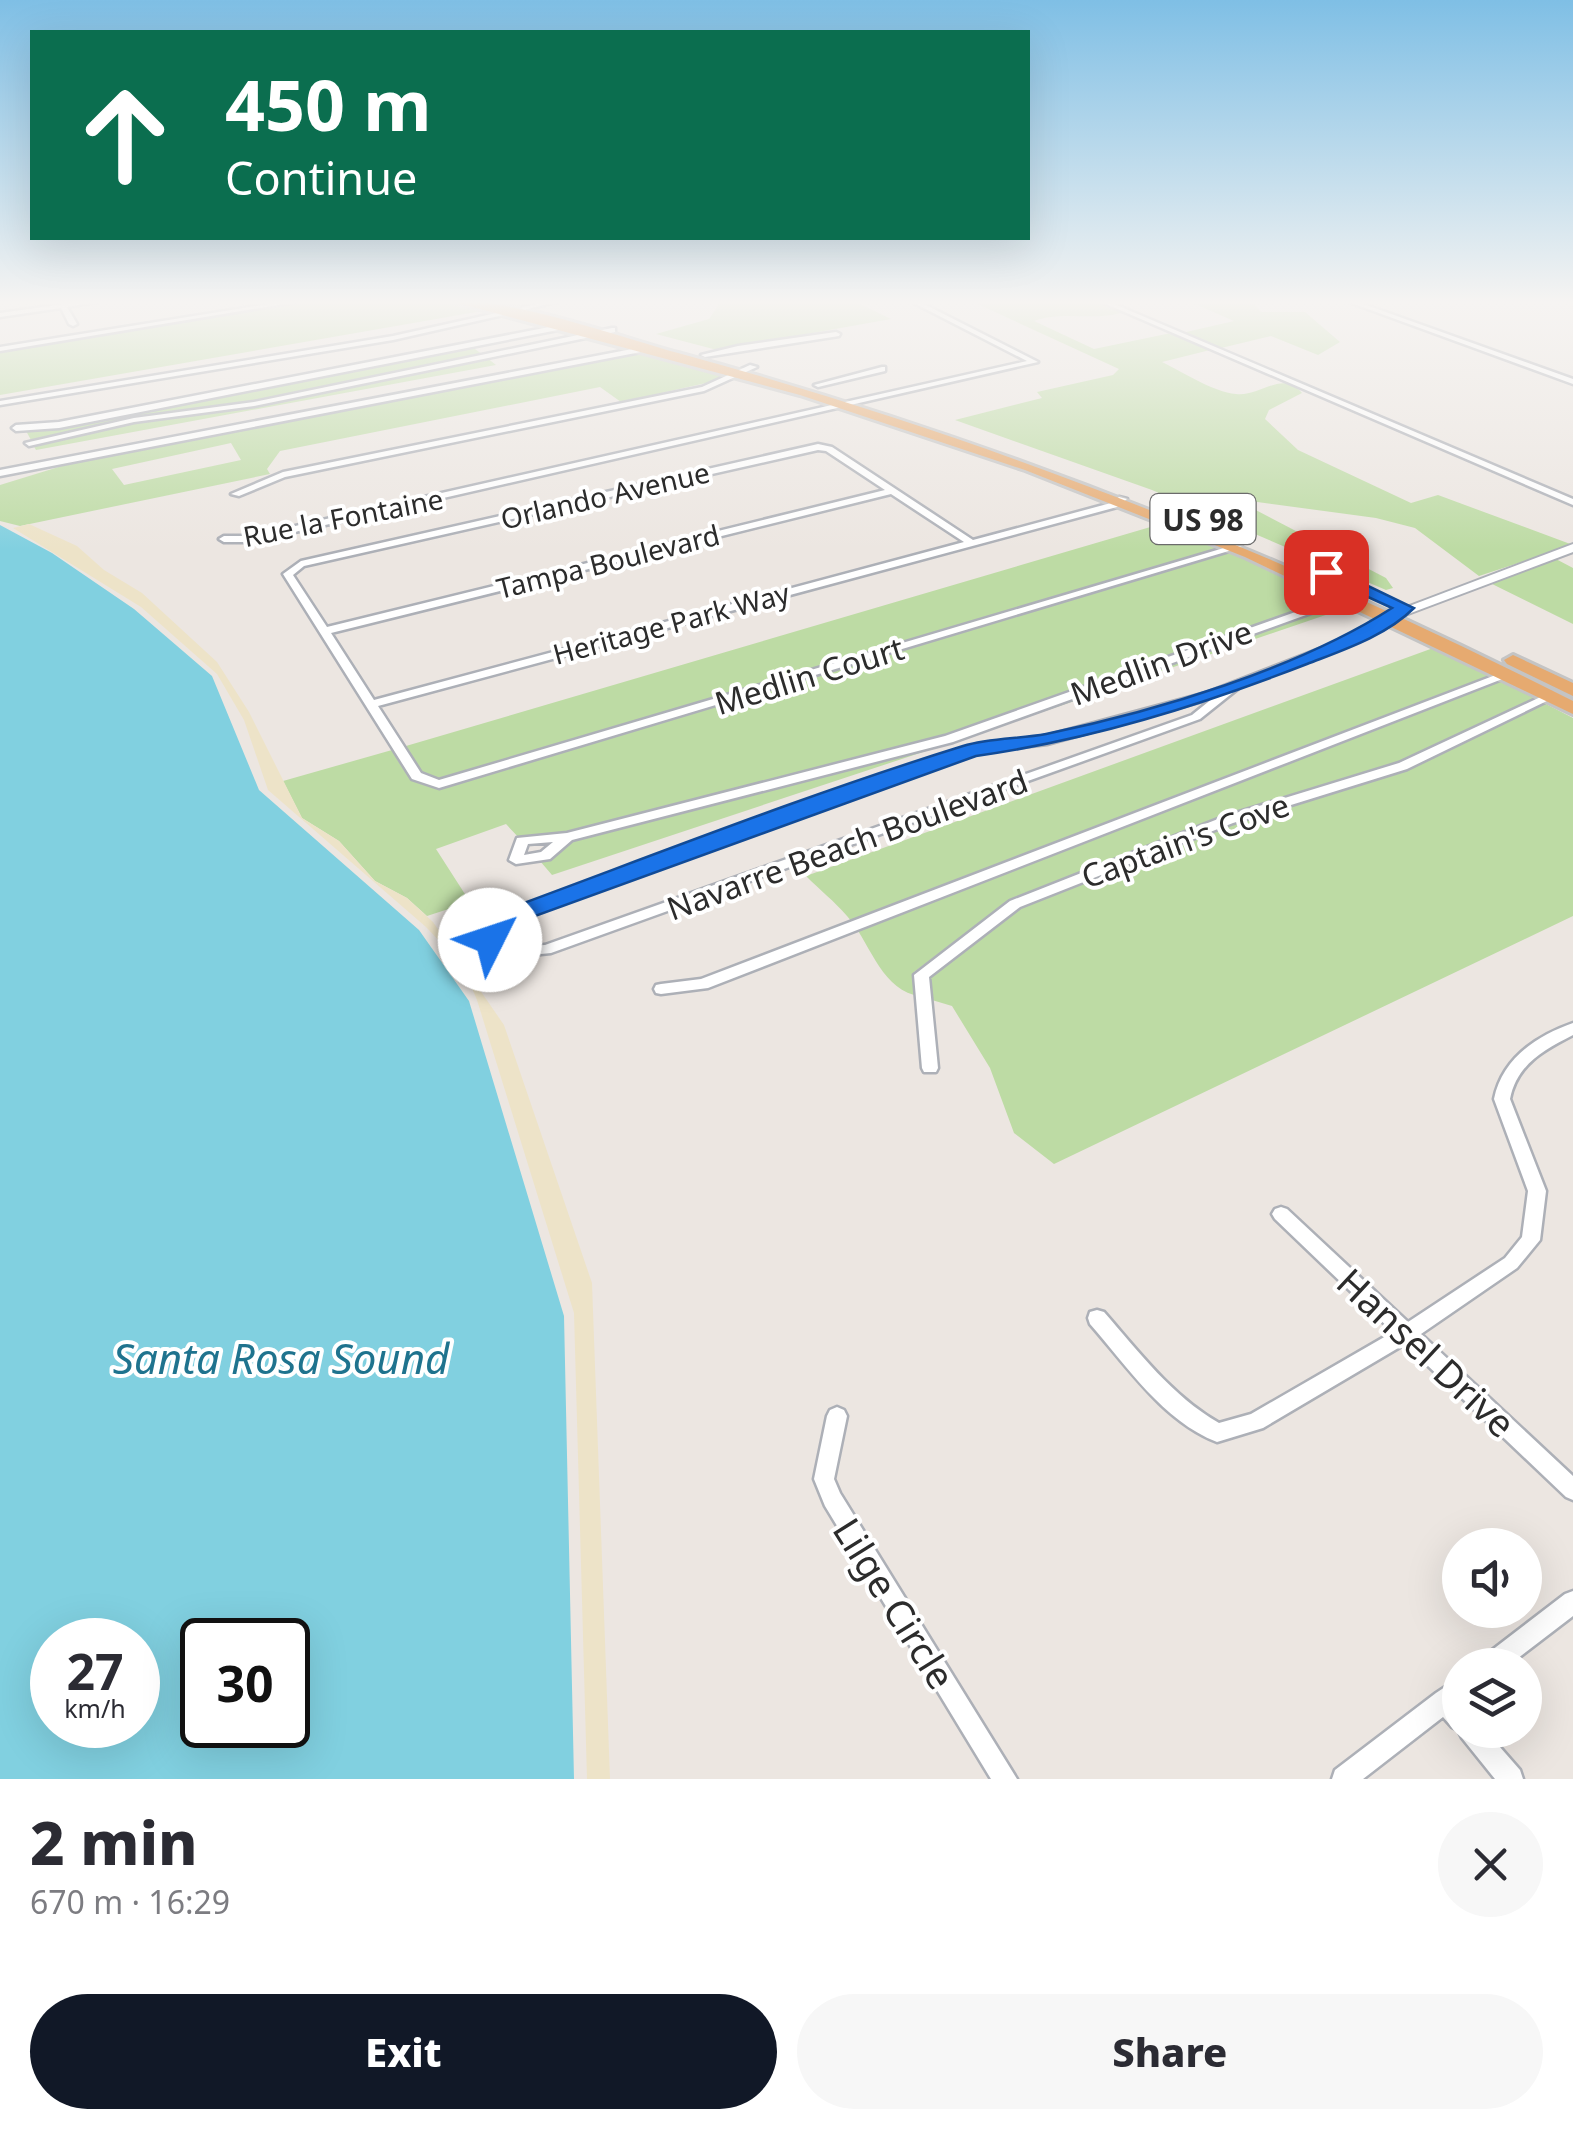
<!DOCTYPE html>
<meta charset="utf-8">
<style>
body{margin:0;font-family:"Noto Sans",sans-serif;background:#f7f7f7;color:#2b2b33;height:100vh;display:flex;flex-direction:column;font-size:38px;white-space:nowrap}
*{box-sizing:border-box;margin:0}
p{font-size:32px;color:#7c7c81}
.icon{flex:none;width:55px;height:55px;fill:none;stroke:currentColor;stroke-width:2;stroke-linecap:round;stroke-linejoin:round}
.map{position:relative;height:1779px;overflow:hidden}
.sheet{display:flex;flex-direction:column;background:#fff;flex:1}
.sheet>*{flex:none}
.top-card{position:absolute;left:30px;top:30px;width:1000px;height:210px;border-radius:0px;box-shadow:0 10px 40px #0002;background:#0b6e4f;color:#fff;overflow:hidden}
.fabs{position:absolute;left:1442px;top:1528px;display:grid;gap:20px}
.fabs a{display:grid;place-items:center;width:100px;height:100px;border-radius:50%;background:#fff;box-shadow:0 10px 40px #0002;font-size:50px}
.speed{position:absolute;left:30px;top:1618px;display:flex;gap:20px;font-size:50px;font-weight:700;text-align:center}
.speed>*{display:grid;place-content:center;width:130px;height:130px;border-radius:50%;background:#fff;box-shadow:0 10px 40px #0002;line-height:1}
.speed small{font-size:25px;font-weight:400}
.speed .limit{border:5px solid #111;border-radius:15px;background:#fff;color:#111}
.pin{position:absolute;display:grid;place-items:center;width:85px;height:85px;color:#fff;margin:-42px;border-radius:20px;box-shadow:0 5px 15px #0006}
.me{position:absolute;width:110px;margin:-55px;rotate:49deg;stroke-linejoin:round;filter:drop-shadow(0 0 8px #0008)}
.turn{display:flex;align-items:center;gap:35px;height:210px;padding:0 30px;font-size:45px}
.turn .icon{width:130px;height:130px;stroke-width:2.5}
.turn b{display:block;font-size:70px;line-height:85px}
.round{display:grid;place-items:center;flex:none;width:105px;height:105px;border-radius:52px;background:#f7f7f7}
.head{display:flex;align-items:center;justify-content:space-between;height:170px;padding:0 30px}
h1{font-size:60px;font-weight:800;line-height:75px}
.cta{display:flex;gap:20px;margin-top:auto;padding:20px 30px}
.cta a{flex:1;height:115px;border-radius:60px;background:#111827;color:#fff;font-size:40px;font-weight:800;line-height:115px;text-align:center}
.cta a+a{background:#f7f7f7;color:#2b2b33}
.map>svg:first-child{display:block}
.green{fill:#bddba4;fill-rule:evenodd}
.sand{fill:#ede3c8}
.water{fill:#81d0e0;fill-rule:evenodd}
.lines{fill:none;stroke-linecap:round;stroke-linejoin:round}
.minor-casing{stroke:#adb0b7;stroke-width:5}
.tertiary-casing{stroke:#adb0b7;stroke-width:4}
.trunk-casing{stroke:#c4c4c4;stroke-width:6}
.minor{fill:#fff;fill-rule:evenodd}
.tertiary{fill:#fff;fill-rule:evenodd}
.trunk{fill:#e6aa70;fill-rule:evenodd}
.route{fill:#1a73e8;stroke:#114b97;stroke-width:2.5}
.labels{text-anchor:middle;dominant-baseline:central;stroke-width:8;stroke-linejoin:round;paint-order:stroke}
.far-street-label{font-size:28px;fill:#2c2c2c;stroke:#fff}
.shield{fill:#fff;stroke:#6b6b6b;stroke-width:2.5}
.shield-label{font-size:30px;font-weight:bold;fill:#2c2c2c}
.street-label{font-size:32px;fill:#2c2c2c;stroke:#fff}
.near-street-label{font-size:38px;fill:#2c2c2c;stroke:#fff}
.near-water-label{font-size:42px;font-style:italic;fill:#1f738e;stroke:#fff}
</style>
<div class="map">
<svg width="1573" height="1779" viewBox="0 0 1573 1779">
<rect width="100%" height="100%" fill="#ece6e1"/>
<path class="green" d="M 306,301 L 432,301 L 482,311 L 0,395 L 0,350 Z
M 721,301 L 854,301 L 891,319 L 717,350 L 656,334 L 709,319 Z
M 971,301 L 1097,301 L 1124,312 C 1092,322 1064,310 1034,321 L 1094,349 L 1171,333 L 1210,350 L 1162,362 C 1183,372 1213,392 1236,394 C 1260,397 1283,369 1302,393 L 1269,410 L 1265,419 L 1298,450 L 1411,503 L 1438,495 L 1573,545 L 1479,576 L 1415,528 L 1376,518 L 1250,501 L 1250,507 L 1386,578 L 1393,588 L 1386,590 L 1152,490 L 955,420 L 1042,398 L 1037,392 L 1113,375 L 1119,369 Z
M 1209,301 L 1251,301 L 1261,312 L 1305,312 L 1340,342 L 1318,355 L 1271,336 L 1217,349 L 1182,333 L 1234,321 L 1195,304 Z
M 471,346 L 483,355 L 252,403 L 133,419 L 31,440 L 25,429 L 215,398 Z
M 643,351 L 733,377 L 621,402 L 600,387 L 280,451 L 267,469 L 270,474 L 20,526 L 0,521 L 0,485 L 78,461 ZM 231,443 L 241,460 L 124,485 L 112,469 Z
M 486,357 L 496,365 L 36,450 L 32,443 Z
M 1164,523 L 1224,548 L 440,780 L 423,774 L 406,746 Z
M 1232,552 L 1333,597 L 945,736 L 568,832 L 520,839 L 506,824 L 436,849 L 470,902 L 427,916 L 407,898 L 375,881 L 339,841 L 302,818 L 283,781 L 392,750 C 407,778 417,790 451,785 Z
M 1554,558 L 1573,568 L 1573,624 L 1486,581 Z
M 1343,601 L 1352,606 L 966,738 Z
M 1436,647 L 1534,698 L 1398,762 L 1224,817 L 1010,900 L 914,972 L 914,995 C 879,985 869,940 847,916 C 835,902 819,889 806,876 Z
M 1544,703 L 1573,718 L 1573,916 L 1054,1164 L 1014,1133 L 990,1068 L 952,1006 L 932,1000 L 929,977 L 1020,908 L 1233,824 L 1408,769 Z
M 947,744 L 552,875 L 540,861 L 574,839 Z"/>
<path class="sand" d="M 29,524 L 77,546 L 104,570 L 142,593 L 217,662 L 249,712 L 302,818 L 339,841 L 375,881 L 407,898 L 433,922 L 504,1025 L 592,1283 L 610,1779 L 587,1779 L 574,1313 L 477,1000 L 462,965 L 426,927 L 268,790 L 244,720 L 217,674 L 141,607 L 13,528 Z"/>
<path class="water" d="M 0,525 L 52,553 L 134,609 L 212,676 L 259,790 L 419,930 L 469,1001 L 564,1316 L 574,1779 L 0,1779 ZM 52,1640 L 138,1640 L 138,1725 L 52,1725 ZM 202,1640 L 288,1640 L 288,1725 L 202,1725 Z"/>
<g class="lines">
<g class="minor-casing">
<path id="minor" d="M 86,301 L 101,301 L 67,307 L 77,324 L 73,326 L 69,324 L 61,308 L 0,317 L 0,313 Z
M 288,301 L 302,301 L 0,351 L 0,347 Z
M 548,301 L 559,301 L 524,310 L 520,308 Z
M 910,301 L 918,301 L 1038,362 L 251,542 L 224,542 L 219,539 L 224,536 L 251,536 L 1027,361 Z
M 1099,301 L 1107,301 L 1573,499 L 1573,505 Z
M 1346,301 L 1355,301 L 1573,379 L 1573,384 Z
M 510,310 L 512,313 L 393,340 L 0,405 L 0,401 L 393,336 Z
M 565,324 L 569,326 L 568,328 L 59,428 L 16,431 L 12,428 L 16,425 L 59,422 Z
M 612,328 L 615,328 L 615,332 L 254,406 L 134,422 L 29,446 L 25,443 L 134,418 L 254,402 Z
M 836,332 L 840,334 L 839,336 L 705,357 L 701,355 L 738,346 Z
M 648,346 L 652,348 L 651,350 L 0,476 L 0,470 Z
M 750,365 L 757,367 L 704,391 L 285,477 L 239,496 L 231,494 L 283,472 L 702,387 Z
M 882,367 L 885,367 L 885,371 L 818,387 L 814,385 Z
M 818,444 L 832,447 L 973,540 L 1111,503 L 1119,497 L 1127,499 L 1117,507 L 378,706 L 421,773 L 439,780 L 1234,545 L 1242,547 L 439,788 L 412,779 L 283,574 L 301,561 ZM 818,450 L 826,451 L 885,490 L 327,627 L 293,575 L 304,566 ZM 891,494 L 964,542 L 374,700 L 331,633 Z
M 1349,593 L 1353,594 L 1353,598 L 953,742 L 572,840 L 550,859 L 516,864 L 509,860 L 517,838 L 567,833 L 945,736 ZM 553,842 L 541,852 L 524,855 L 528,844 Z
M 1390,613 L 1395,616 L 1394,618 L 1363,639 L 1240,687 L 1200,719 L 551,953 L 510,957 L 490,949 L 481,931 L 497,917 L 968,747 L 1046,736 L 1206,693 L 1355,635 ZM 1213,698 L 1192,715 L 545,945 L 511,947 L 501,943 L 496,932 L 507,923 L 974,753 L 1047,744 Z
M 1506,671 L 1512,674 L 1510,676 L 708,988 L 661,994 L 656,993 L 654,989 L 656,985 L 661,984 L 701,979 Z
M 1549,693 L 1555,696 L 1553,698 L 1407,769 L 1233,823 L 1020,907 L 929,977 L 938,1068 L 936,1072 L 924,1072 L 922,1068 L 914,975 L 1010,901 L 1223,817 L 1399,763 Z
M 1573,1023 L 1573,1035 C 1544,1050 1517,1064 1510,1099 L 1546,1191 L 1540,1240 L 1517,1268 L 1421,1334 L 1573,1476 L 1573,1500 L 1566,1497 L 1405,1344 L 1263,1428 L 1217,1442 C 1163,1421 1127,1366 1090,1324 L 1088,1318 L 1090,1312 L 1097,1310 L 1104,1312 C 1139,1352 1172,1396 1219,1423 L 1251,1414 L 1393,1332 L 1275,1219 L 1272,1214 L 1275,1209 L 1281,1207 L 1287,1209 L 1408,1322 L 1505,1258 L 1522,1237 L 1528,1191 L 1494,1099 C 1502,1059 1536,1036 1573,1023 Z
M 837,1407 L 844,1410 L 847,1416 L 834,1479 L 840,1493 L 1017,1779 L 991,1779 L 825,1506 L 814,1479 L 827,1416 L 830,1410 Z
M 1573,1591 L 1573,1616 L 1509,1665 L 1480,1665 L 1483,1657 L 1565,1594 Z
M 1460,1677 L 1460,1730 L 1485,1730 L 1520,1770 L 1523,1779 L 1495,1779 L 1462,1738 L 1458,1730 L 1452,1727 L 1443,1717 L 1363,1779 L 1332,1779 L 1335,1770 L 1436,1693 Z"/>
</g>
<g class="tertiary-casing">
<path id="tertiary" d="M 1573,544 L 1573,552 L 1395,619 L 1385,619 L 1383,616 Z"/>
</g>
<g class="trunk-casing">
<path id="trunk" d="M 450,301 C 511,298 617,336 678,353 C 990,438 1285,555 1573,701 L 1573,714 L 1245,557 L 1025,470 L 800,395 Z
M 1513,655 L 1573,683 L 1573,696 L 1507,664 L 1504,660 Z"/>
</g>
<use href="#minor" class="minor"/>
<use href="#tertiary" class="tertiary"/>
<use href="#trunk" class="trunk"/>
</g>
<linearGradient id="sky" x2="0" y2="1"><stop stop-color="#7fbfe5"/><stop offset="0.55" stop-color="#f6f4f2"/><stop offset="1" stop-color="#f6f4f2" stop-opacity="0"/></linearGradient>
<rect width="1573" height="550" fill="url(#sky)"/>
<path class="route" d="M 1320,568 L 1331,568 L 1414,608 C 1386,636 1343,650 1307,664 C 1199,706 1090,740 976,756 L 510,925 L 500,933 L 499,946 L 490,948 L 479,940 L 476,931 L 494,914 C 649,857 805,795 963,746 C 990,738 1019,739 1046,734 C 1157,711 1297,669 1392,608 L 1320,575 Z"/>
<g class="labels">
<g class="far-street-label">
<text transform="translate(605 495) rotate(-13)">Orlando Avenue</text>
<text transform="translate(343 517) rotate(-11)">Rue la Fontaine</text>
<text transform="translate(608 561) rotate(-14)">Tampa Boulevard</text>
<text transform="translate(671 623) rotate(-15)">Heritage Park Way</text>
</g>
<rect class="shield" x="1150.5" y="494" width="105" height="50" rx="8"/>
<g class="shield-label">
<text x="1203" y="519">US 98</text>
</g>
<g class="street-label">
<text transform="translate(1161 662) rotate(-20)">Medlin Drive</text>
<text transform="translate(809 675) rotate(-17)">Medlin Court</text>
<text transform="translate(1185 840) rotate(-20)">Captain's Cove</text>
<text transform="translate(847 844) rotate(-20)">Navarre Beach Boulevard</text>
</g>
<g class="near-street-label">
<text transform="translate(1427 1352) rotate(43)">Hansel Drive</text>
<text transform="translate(895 1603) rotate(58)">Lilge Circle</text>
</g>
<g class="near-water-label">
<text x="281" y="1357">Santa Rosa Sound</text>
</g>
</g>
</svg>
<div class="fabs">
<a><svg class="icon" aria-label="sound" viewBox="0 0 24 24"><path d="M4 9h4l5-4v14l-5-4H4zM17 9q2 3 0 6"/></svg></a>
<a><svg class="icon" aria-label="layers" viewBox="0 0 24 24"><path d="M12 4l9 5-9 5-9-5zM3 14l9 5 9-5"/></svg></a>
</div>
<div class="speed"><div>27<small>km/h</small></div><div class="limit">30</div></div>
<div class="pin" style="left:1326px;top:572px;background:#d93025"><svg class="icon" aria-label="arrive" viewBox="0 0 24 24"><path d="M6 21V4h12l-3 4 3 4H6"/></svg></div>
<svg class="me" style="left:490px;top:940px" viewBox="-20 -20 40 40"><circle r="19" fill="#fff"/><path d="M0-13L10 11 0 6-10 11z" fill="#1a73e8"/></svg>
<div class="top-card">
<div class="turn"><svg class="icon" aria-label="ahead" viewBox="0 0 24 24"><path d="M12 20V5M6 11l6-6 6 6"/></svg><div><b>450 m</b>Continue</div></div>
</div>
</div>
<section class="sheet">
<div class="head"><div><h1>2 min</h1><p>670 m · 16:29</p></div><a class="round"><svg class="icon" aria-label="close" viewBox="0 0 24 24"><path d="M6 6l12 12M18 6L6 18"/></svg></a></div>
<div class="cta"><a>Exit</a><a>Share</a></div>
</section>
